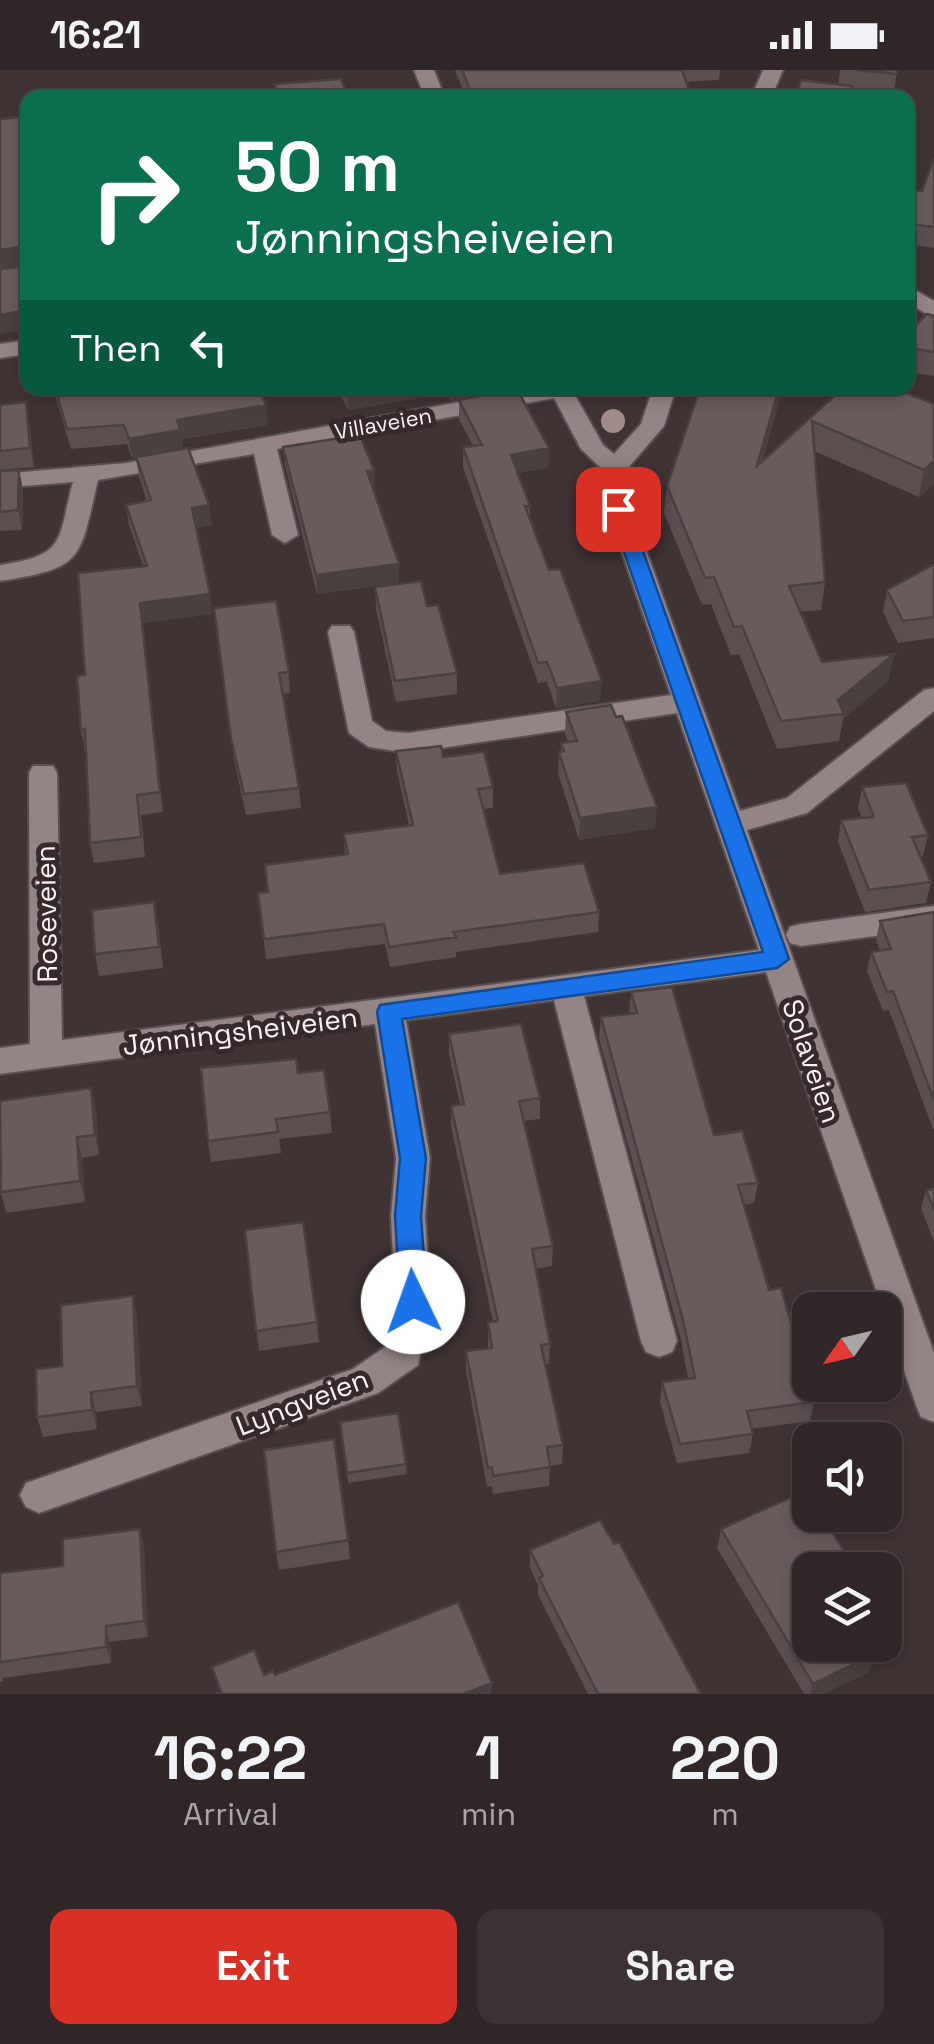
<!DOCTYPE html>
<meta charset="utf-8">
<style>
body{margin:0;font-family:"Space Grotesk",sans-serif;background:#3c3233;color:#f1f3f6;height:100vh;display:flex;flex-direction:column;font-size:38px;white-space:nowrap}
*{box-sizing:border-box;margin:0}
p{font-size:32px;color:#a8a5a7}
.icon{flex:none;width:55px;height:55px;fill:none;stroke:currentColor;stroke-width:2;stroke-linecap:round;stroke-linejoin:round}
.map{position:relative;height:1624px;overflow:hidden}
.details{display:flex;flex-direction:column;background:#302627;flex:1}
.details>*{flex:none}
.top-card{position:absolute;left:20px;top:20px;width:895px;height:305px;border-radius:20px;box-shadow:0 5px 15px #0003,0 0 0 2px #4b4344;background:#0b6e4f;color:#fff;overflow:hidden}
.needle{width:65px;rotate:236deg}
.controls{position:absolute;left:792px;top:1222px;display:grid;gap:20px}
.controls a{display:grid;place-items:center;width:110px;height:110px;border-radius:20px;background:#302627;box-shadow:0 5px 15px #0003,0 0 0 2px #4b4344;font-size:50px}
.pin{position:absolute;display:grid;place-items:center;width:85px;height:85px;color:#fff;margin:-42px;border-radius:20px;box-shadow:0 5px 15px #0006}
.me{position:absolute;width:110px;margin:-55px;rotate:357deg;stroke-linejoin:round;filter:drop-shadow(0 0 8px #0008)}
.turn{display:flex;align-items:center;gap:35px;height:210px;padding:0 50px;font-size:45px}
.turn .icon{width:130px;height:130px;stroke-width:2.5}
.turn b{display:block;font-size:70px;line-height:85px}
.then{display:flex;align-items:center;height:95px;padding:0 50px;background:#0003;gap:20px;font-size:38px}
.eta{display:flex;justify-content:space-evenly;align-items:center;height:170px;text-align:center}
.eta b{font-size:60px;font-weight:600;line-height:70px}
.primary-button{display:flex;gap:20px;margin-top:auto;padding:20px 50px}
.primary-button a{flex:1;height:115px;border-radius:20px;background:#d93025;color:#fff;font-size:40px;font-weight:600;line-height:115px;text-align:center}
.primary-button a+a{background:#3c3233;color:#f1f3f6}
.status{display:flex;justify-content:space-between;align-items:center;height:70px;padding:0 50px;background:#302627;direction:ltr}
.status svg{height:28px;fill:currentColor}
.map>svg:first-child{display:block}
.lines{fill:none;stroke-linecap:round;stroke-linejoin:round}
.minor-casing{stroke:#5a4f50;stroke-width:4}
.minor{fill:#948485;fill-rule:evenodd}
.tree{fill:#a48a8b}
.wall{fill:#5a4e4f}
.shaded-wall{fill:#4a4040}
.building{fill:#695b5c;stroke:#4a4040;stroke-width:2.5}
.route{fill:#1a73e8;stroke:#114b97;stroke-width:2.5}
.labels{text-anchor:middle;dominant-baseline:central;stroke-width:10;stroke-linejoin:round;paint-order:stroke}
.far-street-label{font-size:22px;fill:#fbf2f3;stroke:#36292a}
.street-label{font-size:28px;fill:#fbf2f3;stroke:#36292a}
</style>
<div class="status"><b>16:21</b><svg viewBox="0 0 49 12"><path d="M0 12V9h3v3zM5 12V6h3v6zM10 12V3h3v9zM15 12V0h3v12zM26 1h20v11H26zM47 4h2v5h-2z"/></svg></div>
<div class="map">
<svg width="934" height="1624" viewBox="0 0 934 1624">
<rect width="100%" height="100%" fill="#403334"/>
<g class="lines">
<g class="minor-casing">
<path id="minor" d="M 414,0 L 434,0 L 445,28 L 425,28 Z
M 763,0 L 783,0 L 771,28 L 751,28 Z
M 908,216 L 934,231 L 934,248 L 908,233 Z
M 28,270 L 28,284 L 0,288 L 0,274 Z
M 536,318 L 571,318 L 603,375 L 614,384 L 641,354 L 653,318 L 676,318 L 664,356 L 627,399 L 622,413 L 740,741 L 787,728 L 924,620 L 934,618 L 934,641 L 807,743 L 747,760 L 934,1283 L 934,1352 L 921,1347 L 916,1335 L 766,902 L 584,926 L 677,1271 L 672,1282 L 659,1287 L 646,1282 L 641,1271 L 554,930 L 406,950 L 430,1088 L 425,1146 L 431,1232 L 418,1295 L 378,1323 L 39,1443 L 26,1437 L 20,1425 L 26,1413 L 353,1299 L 388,1275 L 395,1232 L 391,1146 L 396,1088 L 375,954 L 0,1004 L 0,978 L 30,974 L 29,703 L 33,696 L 53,696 L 57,703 L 62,970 L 759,880 L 677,643 L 408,683 L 369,677 L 349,663 L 328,562 L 332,556 L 350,556 L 354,562 L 372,651 L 386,661 L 408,663 L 671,625 L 598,413 L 602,399 L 581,379 L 554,328 L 277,379 L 298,465 L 285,473 L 272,465 L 254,384 L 98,410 C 79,489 86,498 0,511 L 0,495 C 67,485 57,472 73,412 L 0,418 L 0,404 L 126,393 Z
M 934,836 L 934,858 L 801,876 L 790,873 L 786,865 L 790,857 L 801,854 Z"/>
</g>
<use href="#minor" class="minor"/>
</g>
<g class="tree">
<circle cx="613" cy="351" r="12"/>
<circle cx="640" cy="414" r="12"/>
</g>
<path class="wall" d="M 455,0 L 720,0 L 719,10 L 686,12 L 692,28 L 466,28 Z
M 840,0 L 897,0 L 894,23 L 851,19 L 850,28 L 795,28 L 838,15 Z
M 934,88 L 934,178 L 908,174 L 908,119 L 922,121 Z
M 934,246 L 934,306 L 908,302 L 908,262 Z
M 53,318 L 294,318 L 261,323 L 266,335 L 267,355 L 182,369 L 183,379 L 212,455 L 196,458 L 212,544 L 143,553 L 163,742 L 141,745 L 145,787 L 94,793 L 90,773 L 86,680 L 85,680 L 81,660 L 85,605 L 143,496 L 129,455 L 126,435 L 147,431 L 139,407 L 136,387 L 132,388 L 127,374 L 71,379 Z
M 337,318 L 506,318 L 506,320 L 450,330 L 447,323 L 348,340 Z
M 843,318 L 934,334 L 934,414 L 919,427 L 814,381 L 825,512 L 821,540 L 800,542 L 822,592 L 894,584 L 888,611 L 843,649 L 839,671 L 777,679 L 739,584 L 731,585 L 711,534 L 702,535 L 664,443 L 667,416 L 763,391 Z
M 459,330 L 549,378 L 548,398 L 518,403 L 530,436 L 530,449 L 600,631 L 556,638 L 547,612 L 538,613 L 463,397 L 463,377 L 473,376 L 459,349 Z
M 0,335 L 29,351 L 34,397 L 0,400 Z
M 283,377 L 375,418 L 373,419 L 399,494 L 399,513 L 317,524 L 285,395 Z
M 19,400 L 23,420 L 22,460 L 0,461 L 0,466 L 0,401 Z
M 934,494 L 934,568 L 898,573 L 883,542 L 887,520 Z
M 375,517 L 427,536 L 457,603 L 457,624 L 396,632 L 376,538 Z
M 214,538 L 289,602 L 290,623 L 282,624 L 299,718 L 301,738 L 246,745 L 234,690 Z
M 566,642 L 655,758 L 579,770 L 558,703 L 559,682 L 561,681 L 561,673 L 568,672 L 565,663 Z
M 396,681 L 443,687 L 493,717 L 493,738 L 483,739 L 500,804 L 599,842 L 598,862 L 456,882 L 456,887 L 390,897 L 385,874 L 266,889 L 258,823 L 268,822 L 345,785 L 344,764 L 409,755 L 397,701 Z
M 862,717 L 928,765 L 923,786 L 920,787 L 931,812 L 926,833 L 865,842 L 838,772 L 841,750 L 862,748 L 858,739 Z
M 934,842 L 934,1059 L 933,1059 L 889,940 L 883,941 L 867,901 L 871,882 L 880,881 L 876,870 L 880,851 Z
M 158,854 L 163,898 L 99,906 L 95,884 Z
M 631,922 L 714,1065 L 758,1113 L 754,1133 L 744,1135 L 769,1220 L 814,1332 L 810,1351 L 751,1359 L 753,1364 L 749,1383 L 677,1393 L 660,1332 L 662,1312 L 688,1309 L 681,1270 L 599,968 L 601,947 L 629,944 Z
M 449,964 L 540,1028 L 540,1049 L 523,1051 L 553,1176 L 552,1196 L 536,1199 L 550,1274 L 549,1294 L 545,1294 L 563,1375 L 562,1394 L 550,1396 L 549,1416 L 493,1424 L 492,1416 L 487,1417 L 466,1301 L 466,1281 L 488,1278 L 488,1252 L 493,1252 L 451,1056 L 451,1036 L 460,1034 L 449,985 Z
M 298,1003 L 330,1042 L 332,1063 L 279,1069 L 281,1083 L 211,1092 L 208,1071 Z
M 96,1039 L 99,1085 L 82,1088 L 85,1132 L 6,1143 L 1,1122 Z
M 934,1119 L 934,1172 L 921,1138 L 926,1120 Z
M 245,1160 L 317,1252 L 319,1272 L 259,1281 Z
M 137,1246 L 142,1336 L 96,1342 L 97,1359 L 43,1367 L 37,1347 L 62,1296 Z
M 340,1352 L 406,1394 L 407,1404 L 348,1413 Z
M 721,1459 L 847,1486 L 843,1500 L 810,1500 L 875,1584 L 869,1602 L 823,1624 L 804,1624 L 717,1478 Z
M 348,1470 L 350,1489 L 279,1500 L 276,1482 Z
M 144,1476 L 148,1567 L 110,1572 L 111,1593 L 3,1608 L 3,1612 L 0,1612 L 0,1503 L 63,1496 Z
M 530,1480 L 701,1624 L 588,1624 L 538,1525 L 538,1515 L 530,1498 Z"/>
<path class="shaded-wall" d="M 27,176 L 28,196 L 0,199 L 0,180 Z
M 28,240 L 28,260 L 0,264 L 0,245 Z
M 254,318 L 294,318 L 255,324 Z
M 367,318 L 447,318 L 447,323 L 348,340 L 347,321 Z
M 450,318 L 506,318 L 506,320 L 450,330 Z
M 589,318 L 612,318 L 589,320 Z
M 779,318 L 783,318 L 754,423 L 757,396 Z
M 26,332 L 29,351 L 34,397 L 30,378 Z
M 266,335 L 267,355 L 182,369 L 183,379 L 132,388 L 129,369 L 177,350 Z
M 549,378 L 548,398 L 511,404 L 511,385 Z
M 934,391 L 934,414 L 919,427 L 924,400 Z
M 19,400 L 23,420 L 22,460 L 18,440 Z
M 374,400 L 375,418 L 368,419 L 367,401 Z
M 209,435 L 212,455 L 195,458 L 192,438 Z
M 399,494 L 399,513 L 317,524 L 316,505 Z
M 210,524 L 212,544 L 143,553 L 163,742 L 140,533 Z
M 894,584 L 888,611 L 843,649 L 844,644 L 838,630 Z
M 602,611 L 600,631 L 556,638 L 557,618 Z
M 657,737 L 655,758 L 579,770 L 580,748 Z
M 91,1018 L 96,1039 L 99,1085 L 95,1065 Z
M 77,1067 L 82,1088 L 85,1132 L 80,1111 Z
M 133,1226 L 137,1246 L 142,1336 L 137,1316 Z
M 91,1322 L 96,1342 L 97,1359 L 92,1340 Z
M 140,1459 L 144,1476 L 148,1567 L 144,1551 Z
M 847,1486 L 843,1500 L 821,1500 L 822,1497 Z
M 106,1556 L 110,1572 L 111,1593 L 106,1577 Z
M 875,1584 L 869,1602 L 823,1624 L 810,1624 L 813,1614 Z
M 492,1613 L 491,1624 L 464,1624 Z"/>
<path class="building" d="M 462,0 L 682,0 L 692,28 L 473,28 Z
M 857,0 L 897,0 L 897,4 Z
M 341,9 L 349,28 L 279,28 L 274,14 Z
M 801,10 L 852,16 L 848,28 L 795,28 Z
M 203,22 L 205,28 L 146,28 Z
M 28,46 L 28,187 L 27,176 L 0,180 L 0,49 Z
M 934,88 L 934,157 L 908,154 L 908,119 L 922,121 Z
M 28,196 L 28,240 L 0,245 L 0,199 Z
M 927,244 L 934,246 L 934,282 L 908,278 L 908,262 Z
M 55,318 L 258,318 L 266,335 L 177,350 L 180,360 L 129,369 L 124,355 L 67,359 Z
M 345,318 L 367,318 L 347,321 Z
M 700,318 L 779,318 L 757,396 L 843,318 L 894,318 L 934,334 L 934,391 L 924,400 L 812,351 L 825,512 L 789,516 L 822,592 L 894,584 L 838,630 L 844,644 L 781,651 L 742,556 L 734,557 L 714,507 L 705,508 L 667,416 Z
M 517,319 L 549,378 L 511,385 L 530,436 L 525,436 L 549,500 L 560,499 L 602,611 L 557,618 L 547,592 L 538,593 L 463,377 L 482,375 L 459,330 Z
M 26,332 L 30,378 L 0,381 L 0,335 Z
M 360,365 L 374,400 L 367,401 L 399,494 L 316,505 L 283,377 Z
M 188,378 L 209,435 L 192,438 L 210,524 L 140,533 L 160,722 L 137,725 L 141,767 L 90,773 L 85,659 L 81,660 L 77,606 L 85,605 L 78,503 L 147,496 L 126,435 L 151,430 L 136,387 Z
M 19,400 L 18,440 L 0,442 L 0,401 Z
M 934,494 L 934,547 L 903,551 L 887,520 Z
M 421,511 L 427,536 L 438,535 L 457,603 L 395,611 L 375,517 Z
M 276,531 L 289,602 L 279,603 L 299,718 L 244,724 L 231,669 L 214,538 Z
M 611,635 L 616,647 L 622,646 L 657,737 L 580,748 L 559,682 L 564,681 L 561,673 L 577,671 L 566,642 Z
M 441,676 L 443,687 L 484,682 L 493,717 L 478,719 L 500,804 L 584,793 L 599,842 L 453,862 L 456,867 L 389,877 L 384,854 L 264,869 L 258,823 L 268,822 L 265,795 L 348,784 L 344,764 L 413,755 L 396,681 Z
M 906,713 L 928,765 L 912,767 L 931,812 L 869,820 L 841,750 L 874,747 L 862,717 Z
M 154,832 L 159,877 L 95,884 L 92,840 Z
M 934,842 L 934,1030 L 893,921 L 887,922 L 871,882 L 891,879 L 880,851 Z
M 672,917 L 714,1065 L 742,1061 L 758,1113 L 738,1115 L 769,1220 L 781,1218 L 814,1332 L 747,1341 L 753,1364 L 680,1374 L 662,1312 L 695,1308 L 683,1250 L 601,947 L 637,943 L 631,922 Z
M 521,954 L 540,1028 L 519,1031 L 553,1176 L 532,1179 L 550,1274 L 541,1275 L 563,1375 L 547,1377 L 550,1397 L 493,1406 L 492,1397 L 488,1398 L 466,1281 L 492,1278 L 488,1252 L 498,1251 L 451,1036 L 464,1034 L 449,964 Z
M 296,989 L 298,1003 L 324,1000 L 330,1042 L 276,1049 L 278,1062 L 208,1071 L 201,998 Z
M 91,1018 L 95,1065 L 77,1067 L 80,1111 L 1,1122 L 0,1031 Z
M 934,1119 L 934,1140 L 926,1120 Z
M 303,1152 L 317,1252 L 256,1261 L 245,1160 Z
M 133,1226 L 137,1316 L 91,1322 L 92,1340 L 37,1347 L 36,1299 L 62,1296 L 61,1235 Z
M 398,1343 L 406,1394 L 347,1403 L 340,1352 Z
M 334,1369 L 348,1470 L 276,1482 L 264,1380 Z
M 807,1420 L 810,1425 L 810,1445 L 822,1445 L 847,1486 L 822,1497 L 824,1500 L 810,1500 L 810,1575 L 869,1575 L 875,1584 L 813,1614 L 721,1459 Z
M 600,1450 L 614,1474 L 619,1472 L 701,1624 L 598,1624 L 539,1508 L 543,1506 L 530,1480 Z
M 140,1459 L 144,1551 L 106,1556 L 106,1577 L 0,1592 L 0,1503 L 63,1496 L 63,1469 Z
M 458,1532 L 492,1613 L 464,1624 L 216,1624 L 221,1622 L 212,1597 L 254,1580 L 264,1605 L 273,1601 L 275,1605 Z"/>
<path class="route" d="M 618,433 L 628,439 L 789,889 L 777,898 L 402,949 L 426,1088 L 421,1146 L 427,1232 L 423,1241 L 413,1244 L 404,1241 L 400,1232 L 395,1146 L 400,1088 L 377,942 L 380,935 L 763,882 L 609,439 Z"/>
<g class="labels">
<g class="far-street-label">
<text transform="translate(383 353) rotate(-10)">Villaveien</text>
</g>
<g class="street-label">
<text transform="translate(46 844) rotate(-91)">Roseveien</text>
<text transform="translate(240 961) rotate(-7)">Jønningsheiveien</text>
<text transform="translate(812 991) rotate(71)">Solaveien</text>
<text transform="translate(302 1332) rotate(-21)">Lyngveien</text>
</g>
</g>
</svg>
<div class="controls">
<a><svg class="needle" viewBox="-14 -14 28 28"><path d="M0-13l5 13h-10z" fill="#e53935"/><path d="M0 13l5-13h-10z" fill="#a8a5a7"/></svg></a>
<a><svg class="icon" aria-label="sound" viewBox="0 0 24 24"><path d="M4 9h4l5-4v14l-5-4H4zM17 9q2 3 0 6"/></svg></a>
<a><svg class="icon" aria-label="layers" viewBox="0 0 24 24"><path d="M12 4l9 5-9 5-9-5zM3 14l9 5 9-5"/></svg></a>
</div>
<div class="pin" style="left:618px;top:439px;background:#d93025"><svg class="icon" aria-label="arrive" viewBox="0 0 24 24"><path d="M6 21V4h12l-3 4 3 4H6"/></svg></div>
<svg class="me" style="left:413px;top:1232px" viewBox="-20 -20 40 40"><circle r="19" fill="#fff"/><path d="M0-13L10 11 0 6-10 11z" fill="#1a73e8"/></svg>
<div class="top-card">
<div class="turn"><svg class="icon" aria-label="right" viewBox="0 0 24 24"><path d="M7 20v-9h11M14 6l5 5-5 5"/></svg><div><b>50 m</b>Jønningsheiveien</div></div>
<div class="then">Then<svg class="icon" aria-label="left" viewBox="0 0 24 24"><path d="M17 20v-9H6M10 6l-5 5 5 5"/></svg></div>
</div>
</div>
<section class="details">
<div class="eta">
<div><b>16:22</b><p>Arrival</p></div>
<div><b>1</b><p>min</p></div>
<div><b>220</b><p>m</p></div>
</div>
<div class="primary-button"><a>Exit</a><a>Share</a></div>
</section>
